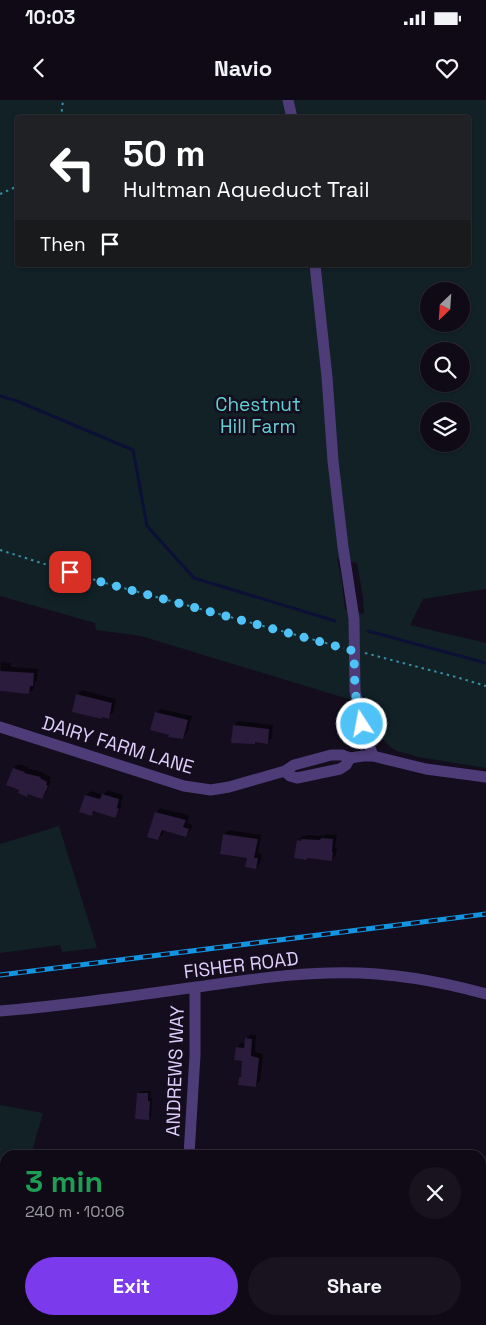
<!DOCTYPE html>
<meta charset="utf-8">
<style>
body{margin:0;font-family:"Space Grotesk",sans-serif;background:#18131f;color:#f1f3f6;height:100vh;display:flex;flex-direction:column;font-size:19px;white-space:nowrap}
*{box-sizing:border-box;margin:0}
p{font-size:16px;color:#9b9aa1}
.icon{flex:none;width:28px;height:28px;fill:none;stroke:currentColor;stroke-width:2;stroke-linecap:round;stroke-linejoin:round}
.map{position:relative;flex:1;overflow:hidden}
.drawer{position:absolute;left:0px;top:1050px;width:486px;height:175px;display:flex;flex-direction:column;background:#0f0a16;border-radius:15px 15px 0 0;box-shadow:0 1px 4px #0004,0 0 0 1px #2f2b35}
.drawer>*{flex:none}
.guide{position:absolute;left:15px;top:15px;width:456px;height:152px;border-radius:5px;box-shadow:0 1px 4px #0004,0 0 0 1px #2f2b35;background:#202124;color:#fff;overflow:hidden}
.needle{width:32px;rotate:205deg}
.tools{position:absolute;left:420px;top:182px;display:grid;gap:10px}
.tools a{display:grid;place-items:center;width:50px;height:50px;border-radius:50%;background:#0f0a16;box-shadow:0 1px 4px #0004,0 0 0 1px #2f2b35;font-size:25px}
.pin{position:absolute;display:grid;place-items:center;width:42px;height:42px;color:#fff;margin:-21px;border-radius:10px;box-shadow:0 2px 8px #0006}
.me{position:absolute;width:55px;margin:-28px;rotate:349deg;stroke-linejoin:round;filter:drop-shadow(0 0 4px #0008)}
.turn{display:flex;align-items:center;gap:18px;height:105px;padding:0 25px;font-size:22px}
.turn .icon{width:65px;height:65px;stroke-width:2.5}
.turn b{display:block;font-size:35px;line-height:42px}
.then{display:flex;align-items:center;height:48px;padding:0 25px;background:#0003;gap:10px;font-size:19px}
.round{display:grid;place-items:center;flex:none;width:52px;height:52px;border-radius:26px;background:#18131f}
.overview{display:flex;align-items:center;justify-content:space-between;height:85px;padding:0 25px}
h1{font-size:30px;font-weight:800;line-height:38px;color:#1e9e55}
.button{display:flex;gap:10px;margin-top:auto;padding:10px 25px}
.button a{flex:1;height:58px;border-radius:30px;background:#7c3aed;color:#fff;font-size:20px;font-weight:800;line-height:58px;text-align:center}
.button a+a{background:#18131f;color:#f1f3f6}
.status{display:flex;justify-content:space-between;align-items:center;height:35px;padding:0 25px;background:#0f0a16;direction:ltr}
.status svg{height:14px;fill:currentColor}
header{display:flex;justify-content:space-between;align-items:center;height:65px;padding:0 25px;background:#0f0a16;font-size:22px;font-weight:800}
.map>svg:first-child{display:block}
.green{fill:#112126;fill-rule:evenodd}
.shadow{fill:#0007}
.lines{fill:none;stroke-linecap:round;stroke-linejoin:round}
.stream{stroke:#0c1037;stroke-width:3}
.building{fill:#2b1b3c}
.path{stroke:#378ea5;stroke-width:2;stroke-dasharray:2.5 4;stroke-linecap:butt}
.minor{stroke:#4e3c78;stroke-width:11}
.rail-casing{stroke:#1295e2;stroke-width:5}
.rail{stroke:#140d1d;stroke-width:3;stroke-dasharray:9;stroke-linecap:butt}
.route{stroke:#4fc3f7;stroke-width:9;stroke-dasharray:0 16.2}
.labels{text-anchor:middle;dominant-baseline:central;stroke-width:5;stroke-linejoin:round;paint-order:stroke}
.park-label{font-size:19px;fill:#60d2d4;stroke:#140d1d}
.street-label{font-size:19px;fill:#dfcdfb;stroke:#140d1d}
</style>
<div class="status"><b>10:03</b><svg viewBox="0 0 49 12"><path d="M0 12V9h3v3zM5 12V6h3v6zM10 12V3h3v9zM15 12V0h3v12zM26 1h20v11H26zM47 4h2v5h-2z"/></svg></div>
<header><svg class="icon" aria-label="back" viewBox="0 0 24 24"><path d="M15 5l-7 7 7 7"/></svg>Navio<svg class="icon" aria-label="heart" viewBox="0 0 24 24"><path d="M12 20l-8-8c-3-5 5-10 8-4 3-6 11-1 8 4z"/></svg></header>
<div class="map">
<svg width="486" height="1225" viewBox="0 0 486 1225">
<rect width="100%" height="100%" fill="#140d1d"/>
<path class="green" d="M 0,0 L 486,0 L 486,489 L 423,499 L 410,525 L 486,543 L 486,668 L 418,657 L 397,651 L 390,647 L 380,636 L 373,622 L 368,605 L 141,536 L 96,530 L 95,523 L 0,496 ZM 18,18 L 469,18 L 469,165 L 18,165 ZM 429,191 L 461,191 L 461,224 L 429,224 ZM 429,251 L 461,251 L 461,284 L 429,284 ZM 429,311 L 461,311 L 461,344 L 429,344 ZM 337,459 L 357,463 L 363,497 L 364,514 L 345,509 L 341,476 Z
M 59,726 L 97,848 L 62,852 L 60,845 L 0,853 L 0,744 Z
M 0,1005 L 43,1013 L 31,1055 L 5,1055 L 5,1145 L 0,1163 Z"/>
<path class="shadow" d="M 1,562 L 11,563 L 11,567 L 38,569 L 37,580 L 34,584 L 34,588 L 29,593 L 0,591 Z
M 82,590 L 116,599 L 113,613 L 108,617 L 104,616 L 101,618 L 77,595 Z
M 161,609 L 192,616 L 187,633 L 183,638 L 156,613 Z
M 238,621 L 273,625 L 272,638 L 268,642 L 257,641 L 255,643 L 234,626 Z
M 18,664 L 28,667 L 28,668 L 44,673 L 44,674 L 51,677 L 49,681 L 51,681 L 46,693 L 42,698 L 29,693 L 27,696 L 21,689 L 14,668 Z
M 108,690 L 123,695 L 121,703 L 122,704 L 119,712 L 114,717 L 96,711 L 91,715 L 86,695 L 91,691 L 103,695 Z
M 160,708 L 189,715 L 187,723 L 193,725 L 190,731 L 186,735 L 164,729 L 163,734 L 158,739 L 156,713 Z
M 229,730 L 261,735 L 258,753 L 262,754 L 260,763 L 256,768 L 249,757 L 224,734 Z
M 326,734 L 337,735 L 335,748 L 337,748 L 336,755 L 332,760 L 308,757 L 306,759 L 298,741 L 302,736 L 305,736 L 307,735 L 319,736 L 320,735 L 324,736 Z
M 251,934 L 256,935 L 255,952 L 263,954 L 260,981 L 256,985 L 240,977 L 242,975 L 244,960 L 237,947 L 241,943 L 246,943 L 246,939 Z
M 141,991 L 151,991 L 150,998 L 152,998 L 151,1016 L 149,1019 L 138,993 Z
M 67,1220 L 87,1220 L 88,1225 L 67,1225 Z"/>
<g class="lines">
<path class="stream" d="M 0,296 L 17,301 L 133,350 L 147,426 L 194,478 L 335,521
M 368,531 L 486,563"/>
</g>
<path class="building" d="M 0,571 L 34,573 L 33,586 L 30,586 L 29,594 L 0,591 Z
M 76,594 L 112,603 L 109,619 L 102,617 L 102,619 L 72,612 Z
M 155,612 L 188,620 L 183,639 L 168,637 L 169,635 L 150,630 Z
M 233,625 L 269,629 L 268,644 L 255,642 L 255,644 L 231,643 Z
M 13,668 L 25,672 L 24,673 L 41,677 L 40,678 L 47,682 L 46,685 L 48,686 L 42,699 L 28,694 L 27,697 L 18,693 L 19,690 L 6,685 Z
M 102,694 L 119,699 L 117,708 L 119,709 L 115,718 L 93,711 L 92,716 L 79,712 L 85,695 L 100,699 Z
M 155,712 L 186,720 L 183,727 L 189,729 L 186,737 L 162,730 L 158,740 L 147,737 Z
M 223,734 L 258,739 L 254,758 L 258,758 L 256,769 L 245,767 L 247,758 L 220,754 Z
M 321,738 L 333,739 L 332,752 L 333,752 L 332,761 L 307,758 L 307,760 L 294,758 L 297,740 L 301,741 L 301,739 L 320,740 Z
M 245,938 L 252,939 L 251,956 L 259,958 L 256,987 L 238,985 L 239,977 L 241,977 L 242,961 L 234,960 L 236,947 L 244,948 Z
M 137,993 L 148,993 L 148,1001 L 150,1001 L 149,1020 L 135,1019 Z"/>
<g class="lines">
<path class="path" d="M 61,18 L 63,0
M 0,94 L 18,86
M 0,450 L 105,483 L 344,548
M 365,553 L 456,577 L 486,586"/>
<path class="minor" d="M 288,0 L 292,18
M 315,165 L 327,277 L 333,361 L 343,447 L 354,519 L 355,591 L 362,624 L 373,656
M 0,627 L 184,686 L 211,690 L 229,687 L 285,671
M 350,658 L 346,665 L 340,669 L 297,678 L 290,676 L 285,671 L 294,665 L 331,655 L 342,655 L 350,658 L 363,656 L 373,656 L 426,669 L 486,677
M 0,911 C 63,906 126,897 189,888 C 235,882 282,874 328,873 C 381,871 436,880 486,894
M 189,1055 L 195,955 L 195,888"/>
<g class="rail-casing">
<path id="rail" d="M 0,875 L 486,814"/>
</g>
<use href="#rail" class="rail"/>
</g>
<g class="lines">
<path class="route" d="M 70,472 L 105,483 L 354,551 L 355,592 L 362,624"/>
</g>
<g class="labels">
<g class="park-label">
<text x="258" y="304">Chestnut<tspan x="258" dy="22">Hill Farm</tspan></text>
</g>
<g class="street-label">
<text transform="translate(118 645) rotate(17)">DAIRY FARM LANE</text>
<text transform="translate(241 865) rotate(-7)">FISHER ROAD</text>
<text transform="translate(175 971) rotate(-88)">ANDREWS WAY</text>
</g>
</g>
</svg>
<div class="tools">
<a><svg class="needle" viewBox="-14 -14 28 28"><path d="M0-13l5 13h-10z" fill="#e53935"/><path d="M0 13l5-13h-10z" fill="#9b9aa1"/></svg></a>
<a><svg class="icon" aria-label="search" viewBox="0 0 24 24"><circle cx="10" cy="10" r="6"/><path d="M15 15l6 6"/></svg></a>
<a><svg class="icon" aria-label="layers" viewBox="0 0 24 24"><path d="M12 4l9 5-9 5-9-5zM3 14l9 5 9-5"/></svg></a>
</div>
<div class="pin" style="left:70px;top:472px;background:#d93025"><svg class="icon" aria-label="arrive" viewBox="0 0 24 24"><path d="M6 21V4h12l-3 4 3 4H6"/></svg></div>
<svg class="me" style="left:362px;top:624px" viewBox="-20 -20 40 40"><circle r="17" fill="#4fc3f7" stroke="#fff" stroke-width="3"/><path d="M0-11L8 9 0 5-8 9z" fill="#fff"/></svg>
<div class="guide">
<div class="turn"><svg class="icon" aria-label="left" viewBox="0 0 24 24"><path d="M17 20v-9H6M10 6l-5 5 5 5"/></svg><div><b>50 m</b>Hultman Aqueduct Trail</div></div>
<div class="then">Then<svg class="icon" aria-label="arrive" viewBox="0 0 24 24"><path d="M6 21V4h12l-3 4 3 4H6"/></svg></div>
</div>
<section class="drawer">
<div class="overview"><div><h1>3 min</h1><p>240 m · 10:06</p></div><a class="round"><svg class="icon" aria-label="close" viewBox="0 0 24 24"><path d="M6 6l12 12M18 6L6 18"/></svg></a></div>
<div class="button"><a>Exit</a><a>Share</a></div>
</section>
</div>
